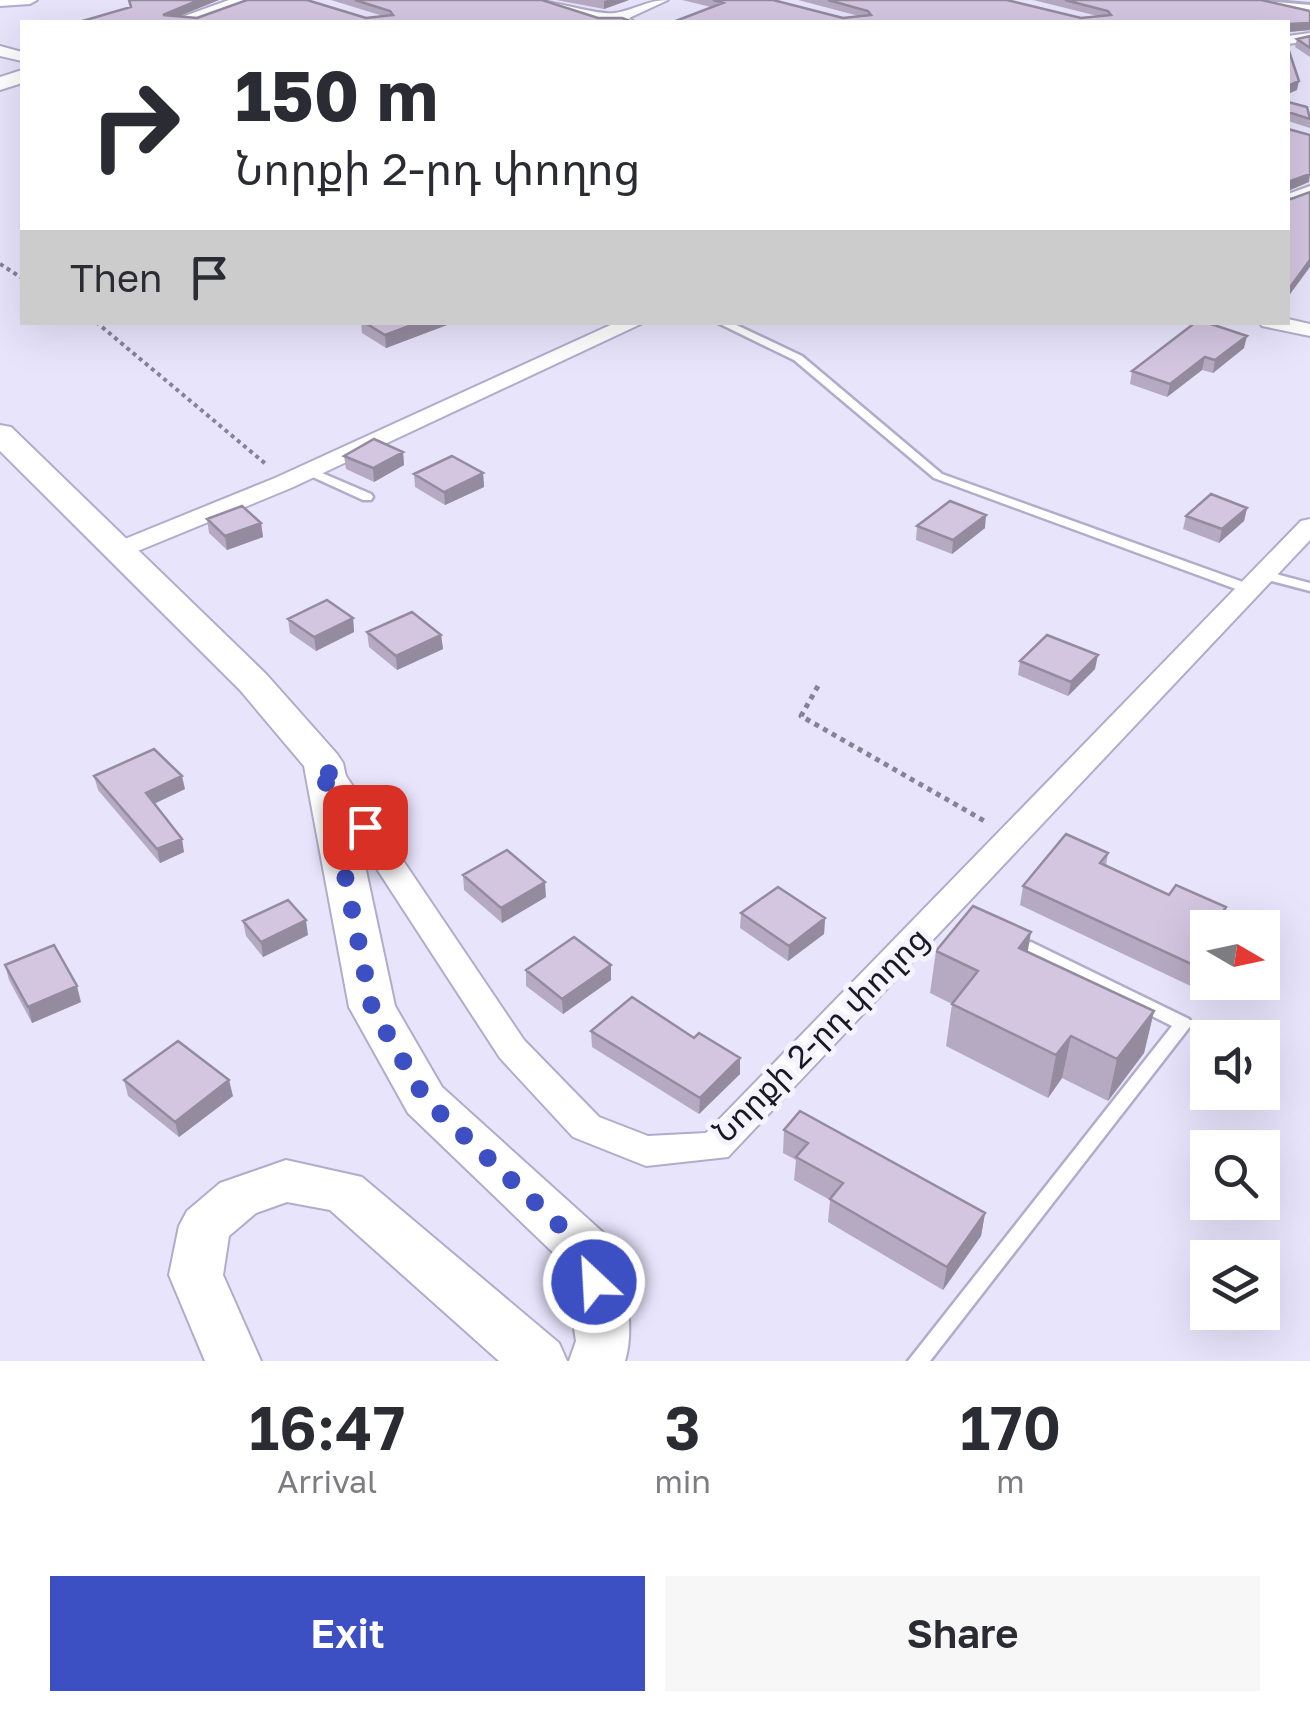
<!DOCTYPE html>
<meta charset="utf-8">
<style>
body{margin:0;font-family:"Golos Text","Noto Sans Armenian",sans-serif;background:#f7f7f7;color:#2b2b33;height:100vh;display:flex;flex-direction:column;font-size:38px;white-space:nowrap}
*{box-sizing:border-box;margin:0}
p{font-size:32px;color:#7c7c81}
.icon{flex:none;width:55px;height:55px;fill:none;stroke:currentColor;stroke-width:2;stroke-linecap:round;stroke-linejoin:round}
.map{position:relative;height:1361px;overflow:hidden}
.sheet{display:flex;flex-direction:column;background:#fff;flex:1}
.sheet>*{flex:none}
.top-card{position:absolute;left:20px;top:20px;width:1270px;height:305px;border-radius:0px;box-shadow:0 10px 40px #0002;background:#fff;color:#2b2b33;overflow:hidden}
.needle{width:65px;rotate:99deg}
.fabs{position:absolute;left:1190px;top:910px;display:grid;gap:20px}
.fabs a{display:grid;place-items:center;width:90px;height:90px;border-radius:0px;background:#fff;box-shadow:0 10px 40px #0002;font-size:50px}
.pin{position:absolute;display:grid;place-items:center;width:85px;height:85px;color:#fff;margin:-42px;border-radius:20px;box-shadow:0 5px 15px #0006}
.me{position:absolute;width:110px;margin:-55px;rotate:335deg;stroke-linejoin:round;filter:drop-shadow(0 0 8px #0008)}
.turn{display:flex;align-items:center;gap:35px;height:210px;padding:0 50px;font-size:45px}
.turn .icon{width:130px;height:130px;stroke-width:2.5}
.turn b{display:block;font-size:70px;line-height:85px}
.then{display:flex;align-items:center;height:95px;padding:0 50px;background:#0003;gap:20px;font-size:38px}
.eta{display:flex;justify-content:space-evenly;align-items:center;height:170px;text-align:center}
.eta b{font-size:60px;font-weight:600;line-height:70px}
.primary-button{display:flex;gap:20px;margin-top:auto;padding:20px 50px}
.primary-button a{flex:1;height:115px;border-radius:0px;background:#3d50c3;color:#fff;font-size:40px;font-weight:600;line-height:115px;text-align:center}
.primary-button a+a{background:#f7f7f7;color:#2b2b33}
.map>svg:first-child{display:block}
.lines{fill:none;stroke-linecap:round;stroke-linejoin:round}
.service-casing{stroke:#b1acc9;stroke-width:5}
.minor-casing{stroke:#b1acc9;stroke-width:4}
.tertiary-casing{stroke:#b1acc9;stroke-width:6}
.secondary-casing{stroke:#b1acc9;stroke-width:4}
.path-far1{stroke:#868395;stroke-width:4;stroke-dasharray:4 4;stroke-linecap:butt}
.path{stroke:#868395;stroke-width:5;stroke-dasharray:5 5;stroke-linecap:butt}
.service{fill:#fff;fill-rule:evenodd}
.minor{fill:#fff;fill-rule:evenodd}
.tertiary{fill:#fff;fill-rule:evenodd}
.secondary{fill:#fff;fill-rule:evenodd}
.wall{fill:#b6aac2}
.shaded-wall{fill:#948b9e}
.building{fill:#d4c6e1;stroke:#948b9e;stroke-width:2.5}
.route{stroke:#3d50c3;stroke-width:18;stroke-dasharray:0 32.4}
.labels{text-anchor:middle;dominant-baseline:central;stroke-width:10;stroke-linejoin:round;paint-order:stroke}
.street-label{font-size:32px;fill:#1a1822;stroke:#f5f3ff}
</style>
<div class="map">
<svg width="1310" height="1361" viewBox="0 0 1310 1361">
<rect width="100%" height="100%" fill="#e8e4fc"/>
<g class="lines">
<g class="service-casing">
<path id="service" d="M 716,322 L 730,322 L 802,356 L 942,474 L 1254,586 L 1255,589 L 1254,592 L 1244,592 L 934,478 L 794,360 Z
M 308,467 L 371,494 L 373,497 L 371,500 L 363,500 L 304,473 L 302,471 Z
M 1264,571 L 1310,583 L 1310,591 L 1260,578 L 1258,575 L 1260,572 Z
M 1031,942 L 1189,1019 L 1192,1024 L 930,1361 L 908,1361 L 1172,1026 L 1025,952 L 1023,948 L 1025,944 Z"/>
</g>
<g class="minor-casing">
<path id="minor" d="M 0,0 L 37,0 L 30,4 L 0,6 Z
M 530,0 C 554,0 598,16 615,13 C 635,10 647,0 668,0 L 629,18 L 634,22 L 599,22 Z
M 1310,33 L 1310,41 L 1288,44 L 1288,36 Z
M 0,46 L 22,52 L 22,61 L 0,56 Z
M 1310,186 L 1310,197 L 1288,205 L 1288,194 Z
M 1288,319 L 1310,324 L 1310,336 L 1262,326 L 1259,322 L 1288,322 Z
M 617,322 L 645,322 L 291,488 L 128,555 L 110,555 L 107,550 L 110,545 L 275,478 Z
M 1310,519 L 1310,540 L 728,1157 L 646,1166 L 573,1137 L 500,1058 L 317,777 L 322,770 L 342,770 L 524,1040 L 599,1117 L 648,1136 L 706,1133 L 1301,521 Z"/>
</g>
<g class="tertiary-casing">
<path id="tertiary" d="M 1252,0 L 1310,5 L 1310,15 L 1254,4 Z"/>
</g>
<g class="secondary-casing">
<path id="secondary" d="M 229,0 L 259,0 L 197,22 L 168,22 Z
M 22,70 L 22,83 L 0,90 L 0,77 Z
M 0,425 L 11,427 L 266,674 L 337,754 L 343,763 L 395,1006 L 442,1087 L 608,1237 C 624,1270 636,1326 625,1361 L 569,1361 L 576,1341 L 564,1263 L 408,1113 L 349,1007 L 304,766 L 240,690 L 0,451 Z
M 286,1160 L 362,1177 L 559,1343 L 567,1361 L 499,1361 L 330,1210 L 287,1202 L 256,1213 L 229,1236 L 223,1275 L 261,1361 L 205,1361 L 169,1275 L 179,1226 L 187,1211 L 220,1183 Z"/>
</g>
<path class="path-far1" d="M 0,264 L 22,278
M 96,322 L 267,465"/>
<path class="path" d="M 818,686 L 801,716 L 988,823"/>
<use href="#service" class="service"/>
<use href="#minor" class="minor"/>
<use href="#tertiary" class="tertiary"/>
<use href="#secondary" class="secondary"/>
</g>
<path class="wall" d="M 219,0 L 180,16 L 197,18 L 366,18 L 383,16 L 331,0 L 542,0 L 598,18 L 79,22 L 131,7 Z
M 556,0 L 629,0 L 604,9 Z
M 682,0 L 773,0 L 843,18 L 859,16 L 798,0 L 1007,0 L 1081,18 L 1098,16 L 1033,0 L 1261,0 L 1310,11 L 1310,30 L 1288,32 L 1288,22 L 673,22 L 711,7 Z
M 1310,36 L 1310,57 L 1295,47 L 1297,39 Z
M 1288,102 L 1310,114 L 1310,128 L 1288,121 Z
M 361,322 L 446,322 L 447,325 L 386,348 L 362,333 Z
M 1244,348 L 1213,373 L 1202,370 L 1167,397 L 1130,384 L 1132,371 Z
M 403,452 L 404,465 L 374,482 L 346,469 L 344,456 Z
M 483,473 L 484,487 L 445,505 L 415,487 L 414,474 Z
M 1247,508 L 1244,521 L 1219,543 L 1183,529 L 1186,516 Z
M 207,519 L 261,523 L 263,537 L 227,550 L 209,533 Z
M 917,526 L 985,528 L 952,554 L 916,540 Z
M 353,618 L 354,632 L 316,651 L 290,633 L 288,619 Z
M 367,632 L 441,635 L 443,649 L 397,670 L 369,647 Z
M 1020,661 L 1095,669 L 1068,696 L 1018,675 Z
M 94,776 L 185,789 L 154,804 L 184,852 L 160,863 L 98,790 Z
M 1108,853 L 1106,866 L 1169,895 L 1226,907 L 1221,928 L 1208,928 L 1208,977 L 1199,990 L 1020,905 L 1023,886 Z
M 463,875 L 546,897 L 502,923 L 464,890 Z
M 741,913 L 825,918 L 824,934 L 788,961 L 740,928 Z
M 243,921 L 308,935 L 263,957 L 246,936 Z
M 936,951 L 1028,952 L 1154,1011 L 1144,1053 L 1108,1101 L 1062,1078 L 1048,1098 L 946,1046 L 952,1004 L 930,993 Z
M 5,965 L 81,1002 L 32,1023 L 9,980 Z
M 611,965 L 611,980 L 563,1014 L 526,986 L 526,970 Z
M 591,1031 L 694,1038 L 740,1058 L 740,1074 L 699,1114 L 592,1047 Z
M 124,1080 L 233,1096 L 179,1137 L 128,1096 Z
M 784,1130 L 985,1213 L 981,1236 L 943,1290 L 828,1222 L 830,1200 L 794,1180 L 796,1160 L 783,1153 Z"/>
<path class="shaded-wall" d="M 199,0 L 219,0 L 164,22 L 163,15 Z
M 608,0 L 629,0 L 604,9 L 604,1 Z
M 1310,23 L 1310,30 L 1288,32 L 1289,24 Z
M 1299,81 L 1297,90 L 1288,94 L 1288,86 Z
M 1310,174 L 1309,182 L 1288,191 L 1288,182 Z
M 1310,260 L 1310,267 L 1288,297 L 1288,290 Z
M 420,322 L 446,322 L 447,325 L 386,348 L 385,335 Z
M 1247,336 L 1244,348 L 1213,373 L 1215,360 Z
M 1205,357 L 1202,370 L 1167,397 L 1170,384 Z
M 403,452 L 404,465 L 374,482 L 373,468 Z
M 483,473 L 484,487 L 445,505 L 444,492 Z
M 1247,508 L 1244,521 L 1219,543 L 1222,529 Z
M 986,515 L 985,528 L 952,554 L 953,540 Z
M 261,523 L 263,537 L 227,550 L 225,536 Z
M 353,618 L 354,632 L 316,651 L 314,637 Z
M 441,635 L 443,649 L 397,670 L 396,656 Z
M 1098,655 L 1095,669 L 1068,696 L 1071,682 Z
M 182,776 L 185,789 L 149,806 L 146,793 Z
M 182,839 L 184,852 L 160,863 L 157,849 Z
M 545,882 L 546,897 L 502,923 L 501,908 Z
M 1226,907 L 1221,928 L 1212,928 Z
M 825,918 L 824,934 L 788,961 L 789,946 Z
M 306,920 L 308,935 L 263,957 L 261,942 Z
M 1031,932 L 1024,974 L 1019,948 Z
M 611,965 L 611,980 L 563,1014 L 562,999 Z
M 1208,965 L 1208,977 L 1199,990 L 1204,970 Z
M 77,986 L 81,1002 L 32,1023 L 28,1007 Z
M 1154,1011 L 1144,1053 L 1108,1101 L 1117,1059 Z
M 1071,1036 L 1062,1078 L 1048,1098 L 1056,1055 Z
M 740,1058 L 740,1074 L 699,1114 L 700,1098 Z
M 229,1080 L 233,1096 L 179,1137 L 175,1122 Z
M 985,1213 L 981,1236 L 943,1290 L 947,1267 Z"/>
<path class="building" d="M 129,0 L 199,0 L 163,15 L 197,18 L 247,0 L 307,0 L 366,18 L 393,15 L 390,11 L 355,0 L 542,0 L 598,18 L 622,18 L 633,22 L 79,22 L 131,7 Z
M 713,0 L 773,0 L 843,18 L 871,15 L 868,11 L 828,0 L 1007,0 L 1081,18 L 1111,15 L 1108,11 L 1065,0 L 1261,0 L 1310,11 L 1310,23 L 1289,24 L 1288,28 L 1288,22 L 673,22 L 723,3 Z
M 1310,36 L 1310,48 L 1297,39 Z
M 1288,48 L 1299,81 L 1288,86 Z
M 1288,102 L 1307,107 L 1310,119 L 1288,112 L 1288,114 Z
M 1288,129 L 1310,135 L 1310,174 L 1288,182 Z
M 1310,192 L 1310,260 L 1288,290 L 1288,197 L 1291,199 Z
M 364,322 L 420,322 L 385,335 Z
M 1196,322 L 1205,322 L 1247,336 L 1215,360 L 1205,357 L 1170,384 L 1132,371 Z
M 374,439 L 403,452 L 373,468 L 344,456 Z
M 452,456 L 483,473 L 444,492 L 414,474 Z
M 1211,494 L 1247,508 L 1222,529 L 1186,516 Z
M 950,501 L 986,515 L 953,540 L 917,526 Z
M 242,506 L 261,523 L 225,536 L 207,519 Z
M 327,600 L 353,618 L 314,637 L 288,619 Z
M 412,612 L 441,635 L 396,656 L 367,632 Z
M 1047,635 L 1098,655 L 1071,682 L 1020,661 Z
M 154,749 L 182,776 L 146,793 L 182,839 L 157,849 L 94,776 Z
M 1066,834 L 1108,853 L 1100,863 L 1169,895 L 1176,885 L 1226,907 L 1212,928 L 1208,928 L 1208,965 L 1204,970 L 1023,886 Z
M 507,850 L 545,882 L 501,908 L 463,875 Z
M 778,887 L 825,918 L 789,946 L 741,913 Z
M 288,900 L 306,920 L 261,942 L 243,921 Z
M 973,906 L 1031,932 L 1019,948 L 1154,1011 L 1117,1059 L 1071,1036 L 1056,1055 L 952,1004 L 978,971 L 936,951 Z
M 574,937 L 611,965 L 562,999 L 526,970 Z
M 54,945 L 77,986 L 28,1007 L 5,965 Z
M 632,997 L 694,1038 L 699,1033 L 740,1058 L 700,1098 L 591,1031 Z
M 178,1041 L 229,1080 L 175,1122 L 124,1080 Z
M 800,1111 L 985,1213 L 947,1267 L 830,1199 L 843,1183 L 796,1157 L 808,1143 L 784,1130 Z"/>
<g class="lines">
<path class="route" d="M 365,827 L 322,763 L 372,1008 L 426,1100 L 589,1253 L 594,1282"/>
</g>
<g class="labels">
<g class="street-label">
<text transform="translate(820 1034) rotate(-45)">Նորքի 2-րդ փողոց</text>
</g>
</g>
</svg>
<div class="fabs">
<a><svg class="needle" viewBox="-14 -14 28 28"><path d="M0-13l5 13h-10z" fill="#e53935"/><path d="M0 13l5-13h-10z" fill="#7c7c81"/></svg></a>
<a><svg class="icon" aria-label="sound" viewBox="0 0 24 24"><path d="M4 9h4l5-4v14l-5-4H4zM17 9q2 3 0 6"/></svg></a>
<a><svg class="icon" aria-label="search" viewBox="0 0 24 24"><circle cx="10" cy="10" r="6"/><path d="M15 15l6 6"/></svg></a>
<a><svg class="icon" aria-label="layers" viewBox="0 0 24 24"><path d="M12 4l9 5-9 5-9-5zM3 14l9 5 9-5"/></svg></a>
</div>
<div class="pin" style="left:365px;top:827px;background:#d93025"><svg class="icon" aria-label="arrive" viewBox="0 0 24 24"><path d="M6 21V4h12l-3 4 3 4H6"/></svg></div>
<svg class="me" style="left:594px;top:1282px" viewBox="-20 -20 40 40"><circle r="17" fill="#3d50c3" stroke="#fff" stroke-width="3"/><path d="M0-11L8 9 0 5-8 9z" fill="#fff"/></svg>
<div class="top-card">
<div class="turn"><svg class="icon" aria-label="right" viewBox="0 0 24 24"><path d="M7 20v-9h11M14 6l5 5-5 5"/></svg><div><b>150 m</b>Նորքի 2-րդ փողոց</div></div>
<div class="then">Then<svg class="icon" aria-label="arrive" viewBox="0 0 24 24"><path d="M6 21V4h12l-3 4 3 4H6"/></svg></div>
</div>
</div>
<section class="sheet">
<div class="eta">
<div><b>16:47</b><p>Arrival</p></div>
<div><b>3</b><p>min</p></div>
<div><b>170</b><p>m</p></div>
</div>
<div class="primary-button"><a>Exit</a><a>Share</a></div>
</section>
